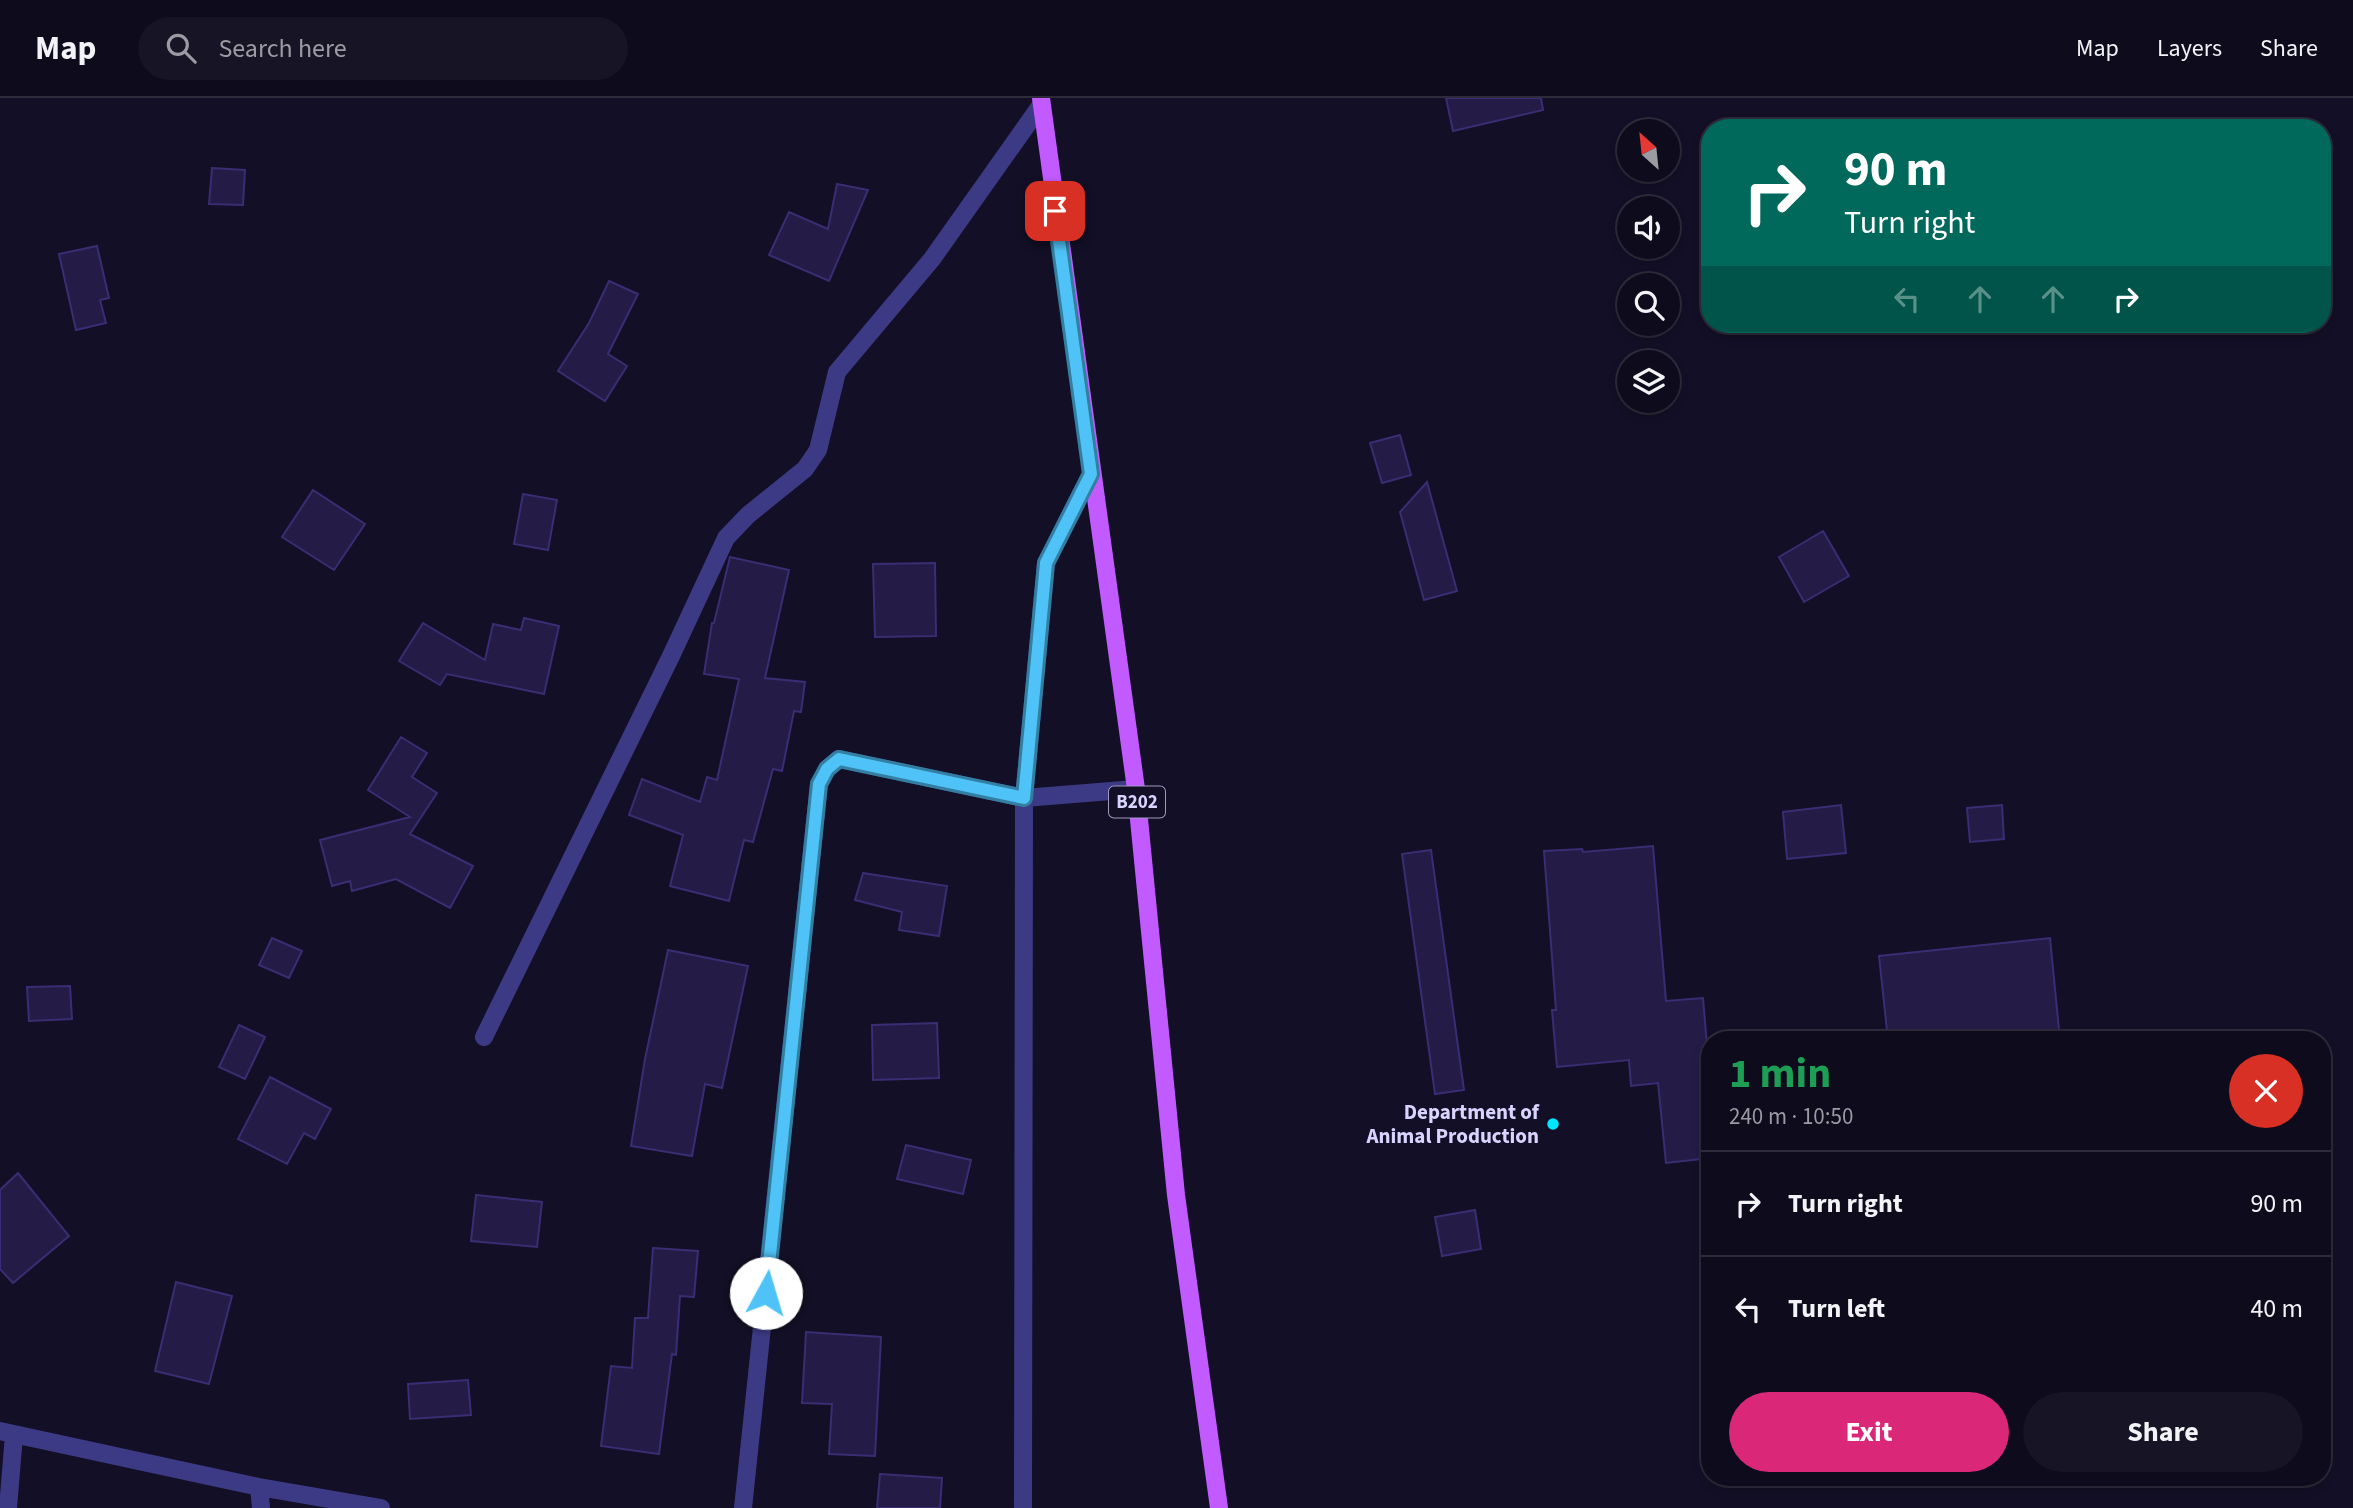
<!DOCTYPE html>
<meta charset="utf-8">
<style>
body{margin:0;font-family:"Source Sans 3",sans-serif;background:#171425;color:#f1f3f6;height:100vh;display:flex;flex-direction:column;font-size:26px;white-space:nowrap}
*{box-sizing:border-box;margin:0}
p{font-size:23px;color:#9b9ba3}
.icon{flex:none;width:38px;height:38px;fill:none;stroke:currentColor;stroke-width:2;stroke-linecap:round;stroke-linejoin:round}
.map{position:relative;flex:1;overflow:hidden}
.panel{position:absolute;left:1701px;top:933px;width:630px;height:455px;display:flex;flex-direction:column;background:#0e0b1c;border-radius:28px;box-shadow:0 4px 10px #0003,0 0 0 2px #2e2b3b}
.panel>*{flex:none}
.banner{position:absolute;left:1701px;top:21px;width:630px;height:214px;border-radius:28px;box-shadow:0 4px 10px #0003,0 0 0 2px #2e2b3b;background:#00695c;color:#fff;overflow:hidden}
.needle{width:46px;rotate:333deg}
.tools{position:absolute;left:1617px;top:21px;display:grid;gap:14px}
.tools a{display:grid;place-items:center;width:63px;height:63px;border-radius:50%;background:#0e0b1c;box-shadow:0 4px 10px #0003,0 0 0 2px #2e2b3b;font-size:35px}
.pin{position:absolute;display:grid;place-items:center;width:60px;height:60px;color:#fff;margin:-30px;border-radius:14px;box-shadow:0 4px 10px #0006}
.me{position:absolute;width:77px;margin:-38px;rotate:6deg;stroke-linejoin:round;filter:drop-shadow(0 0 5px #0008)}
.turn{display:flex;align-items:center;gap:24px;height:147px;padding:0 28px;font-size:32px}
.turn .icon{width:91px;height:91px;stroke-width:2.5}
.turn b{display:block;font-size:49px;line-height:60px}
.lanes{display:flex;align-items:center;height:66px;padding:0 28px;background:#0003;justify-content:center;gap:35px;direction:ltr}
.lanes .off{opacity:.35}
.round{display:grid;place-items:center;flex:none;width:74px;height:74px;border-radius:37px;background:#171425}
.head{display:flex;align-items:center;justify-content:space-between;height:119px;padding:0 28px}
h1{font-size:42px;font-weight:700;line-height:52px;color:#1e9e55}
.action{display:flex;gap:14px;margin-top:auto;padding:14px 28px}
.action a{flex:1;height:80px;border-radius:42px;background:#db2777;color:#fff;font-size:28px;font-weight:700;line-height:80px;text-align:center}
.action a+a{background:#171425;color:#f1f3f6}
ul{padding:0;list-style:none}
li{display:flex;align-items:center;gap:21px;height:105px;padding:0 28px;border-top:2px solid #2e2b3b}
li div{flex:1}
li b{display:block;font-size:26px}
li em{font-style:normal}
header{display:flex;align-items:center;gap:42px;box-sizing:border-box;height:98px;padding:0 35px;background:#0e0b1c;border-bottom:2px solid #2e2b3b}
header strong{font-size:33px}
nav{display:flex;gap:38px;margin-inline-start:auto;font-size:24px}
.search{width:490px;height:63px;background:#171425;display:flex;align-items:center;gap:18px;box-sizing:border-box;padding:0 24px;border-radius:38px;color:#9b9ba3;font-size:26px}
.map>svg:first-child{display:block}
.building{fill:#241b47;stroke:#3b2d73;stroke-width:2}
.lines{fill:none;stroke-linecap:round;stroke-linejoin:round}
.street{stroke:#3d3a85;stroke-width:18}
.primary{stroke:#c25bff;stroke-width:18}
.route-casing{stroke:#337fa1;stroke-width:18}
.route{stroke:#4fc3f7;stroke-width:12}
.poi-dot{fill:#00e5ff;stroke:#130f26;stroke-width:2.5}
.labels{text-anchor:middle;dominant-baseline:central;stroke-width:7;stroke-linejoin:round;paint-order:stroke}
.shield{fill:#130f26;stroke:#9e99be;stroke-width:2}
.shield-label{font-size:19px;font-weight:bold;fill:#d9d4ff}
.poi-label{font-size:21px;font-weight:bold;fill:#d9d4ff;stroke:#130f26;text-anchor:end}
</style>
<header>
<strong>Map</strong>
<div class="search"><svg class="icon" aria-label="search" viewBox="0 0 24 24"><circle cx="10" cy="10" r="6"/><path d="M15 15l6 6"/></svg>Search here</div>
<nav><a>Map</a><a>Layers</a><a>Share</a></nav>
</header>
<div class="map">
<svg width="2353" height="1410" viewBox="0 0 2353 1410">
<rect width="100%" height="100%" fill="#130f26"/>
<path class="building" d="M 1446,0 L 1541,0 L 1543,12 L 1453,33 Z
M 212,70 L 245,72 L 243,107 L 209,106 Z
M 837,86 L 868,92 L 829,183 L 769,157 L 789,114 L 828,131 Z
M 97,148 L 109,200 L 100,202 L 106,225 L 76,232 L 59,156 Z
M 609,183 L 638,196 L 608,256 L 627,268 L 605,303 L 558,273 L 589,225 Z
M 1400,337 L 1411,377 L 1382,385 L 1370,345 Z
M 1427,384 L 1457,493 L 1424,502 L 1400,414 Z
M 313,392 L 365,426 L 334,472 L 282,439 Z
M 523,396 L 557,402 L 548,452 L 514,446 Z
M 1823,433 L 1849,478 L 1804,504 L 1779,459 Z
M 730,459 L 789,472 L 765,580 L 805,584 L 801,614 L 794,613 L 782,673 L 773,671 L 753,744 L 744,742 L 729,803 L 670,788 L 683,737 L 629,717 L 642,681 L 700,704 L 707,679 L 717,682 L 739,581 L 704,576 L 712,525 L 714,525 Z
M 935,465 L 936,538 L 875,539 L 873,466 Z
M 524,520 L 559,528 L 544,596 L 447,576 L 440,587 L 399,563 L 423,525 L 485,562 L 493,526 L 521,532 Z
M 401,639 L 427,655 L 412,679 L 437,695 L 410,736 L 473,768 L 450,810 L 396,781 L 352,793 L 350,783 L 332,788 L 320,742 L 410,719 L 368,692 Z
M 1841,707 L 1846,755 L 1787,761 L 1783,714 Z
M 2002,707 L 2004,741 L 1970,744 L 1967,710 Z
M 1653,748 L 1666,903 L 1703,900 L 1710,983 L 1710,1060 L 1666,1065 L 1658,985 L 1631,988 L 1629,962 L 1557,969 L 1552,912 L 1556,912 L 1544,753 L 1582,751 L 1583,754 Z
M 1431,752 L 1464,992 L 1435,996 L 1402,756 Z
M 863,775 L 947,788 L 939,838 L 899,832 L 902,814 L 855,802 Z
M 272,840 L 302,853 L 289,880 L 259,867 Z
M 2050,840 L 2060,942 L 1888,942 L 1879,858 Z
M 668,852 L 748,868 L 722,990 L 705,986 L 692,1058 L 631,1048 L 645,961 Z
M 70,888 L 72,921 L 29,923 L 27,889 Z
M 937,925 L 939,980 L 873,982 L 872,927 Z
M 239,927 L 265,939 L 245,981 L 219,969 Z
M 270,979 L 331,1011 L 315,1041 L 304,1035 L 287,1066 L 238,1041 Z
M 906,1047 L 971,1062 L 963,1096 L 897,1081 Z
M 18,1075 L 69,1138 L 13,1185 L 0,1171 L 0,1092 Z
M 476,1097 L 542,1104 L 537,1149 L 471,1143 Z
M 1475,1112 L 1481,1151 L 1442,1158 L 1435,1119 Z
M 653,1150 L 698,1153 L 694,1199 L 680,1198 L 676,1257 L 672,1256 L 659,1356 L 601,1348 L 611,1268 L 632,1270 L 635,1220 L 648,1220 Z
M 176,1184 L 232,1198 L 209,1286 L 155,1273 Z
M 806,1234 L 881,1239 L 875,1358 L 829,1356 L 832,1306 L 802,1305 Z
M 468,1282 L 471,1317 L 410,1321 L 408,1286 Z
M 880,1376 L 942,1380 L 940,1410 L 877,1410 Z"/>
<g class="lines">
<path class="street" d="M 484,939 L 671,558 L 726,440 L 748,417 L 805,371 L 818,352 L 837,274 L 932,161 L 1041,7
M 0,1333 L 259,1389 L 381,1410
M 259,1389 L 261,1410
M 8,1410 L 14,1337
M 743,1410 L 819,686 L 827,671 L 839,661 L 1024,700 L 1136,691
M 1023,1410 L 1024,700 L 1046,465 L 1091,376"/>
<path class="primary" d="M 1041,0 L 1136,691 L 1176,1097 L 1219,1410"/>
</g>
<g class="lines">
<g class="route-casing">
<path id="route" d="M 766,1195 L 819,686 L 827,671 L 839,661 L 1024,700 L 1046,465 L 1091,376 L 1055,113"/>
</g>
<use href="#route" class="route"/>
</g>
<circle class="poi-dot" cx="1553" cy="1026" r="7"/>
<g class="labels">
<rect class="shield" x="1109" y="688.5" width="56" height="31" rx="5"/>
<g class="shield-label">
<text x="1137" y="704">B202</text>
</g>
<g class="poi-label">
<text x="1539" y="1014">Department of<tspan x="1539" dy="24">Animal Production</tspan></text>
</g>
</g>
</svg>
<div class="tools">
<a><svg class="needle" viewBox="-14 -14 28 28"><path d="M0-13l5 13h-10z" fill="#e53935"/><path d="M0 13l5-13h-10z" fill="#9b9ba3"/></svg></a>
<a><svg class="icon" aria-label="sound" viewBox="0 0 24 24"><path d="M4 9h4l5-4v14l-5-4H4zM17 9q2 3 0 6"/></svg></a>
<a><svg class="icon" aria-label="search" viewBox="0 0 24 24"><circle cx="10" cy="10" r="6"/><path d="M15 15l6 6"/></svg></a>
<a><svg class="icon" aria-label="layers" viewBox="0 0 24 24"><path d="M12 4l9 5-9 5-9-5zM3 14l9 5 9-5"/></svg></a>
</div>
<div class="pin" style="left:1055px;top:113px;background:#d93025"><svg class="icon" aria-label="arrive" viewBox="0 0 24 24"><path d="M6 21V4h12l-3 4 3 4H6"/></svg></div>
<svg class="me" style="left:766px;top:1195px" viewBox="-20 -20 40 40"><circle r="19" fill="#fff"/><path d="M0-13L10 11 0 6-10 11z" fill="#4fc3f7"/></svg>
<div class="banner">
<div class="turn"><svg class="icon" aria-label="right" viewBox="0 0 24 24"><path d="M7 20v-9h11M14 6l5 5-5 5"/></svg><div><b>90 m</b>Turn right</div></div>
<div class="lanes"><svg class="icon off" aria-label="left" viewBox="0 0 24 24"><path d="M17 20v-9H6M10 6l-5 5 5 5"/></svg><svg class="icon off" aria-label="ahead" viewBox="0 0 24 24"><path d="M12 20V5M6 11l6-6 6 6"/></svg><svg class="icon off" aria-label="ahead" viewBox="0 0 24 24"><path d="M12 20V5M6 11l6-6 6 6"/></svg><svg class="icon" aria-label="right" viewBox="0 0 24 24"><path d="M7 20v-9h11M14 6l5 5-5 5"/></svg></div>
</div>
<section class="panel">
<div class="head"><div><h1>1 min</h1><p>240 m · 10:50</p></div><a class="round" style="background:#d93025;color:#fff"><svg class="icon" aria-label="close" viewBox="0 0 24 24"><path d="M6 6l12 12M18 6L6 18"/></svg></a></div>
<ul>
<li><svg class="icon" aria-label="right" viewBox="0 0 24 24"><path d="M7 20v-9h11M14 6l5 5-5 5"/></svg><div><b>Turn right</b></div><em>90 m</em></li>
<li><svg class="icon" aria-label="left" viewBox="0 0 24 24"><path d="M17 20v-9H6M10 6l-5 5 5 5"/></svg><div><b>Turn left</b></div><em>40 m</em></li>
</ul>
<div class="action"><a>Exit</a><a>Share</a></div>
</section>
</div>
